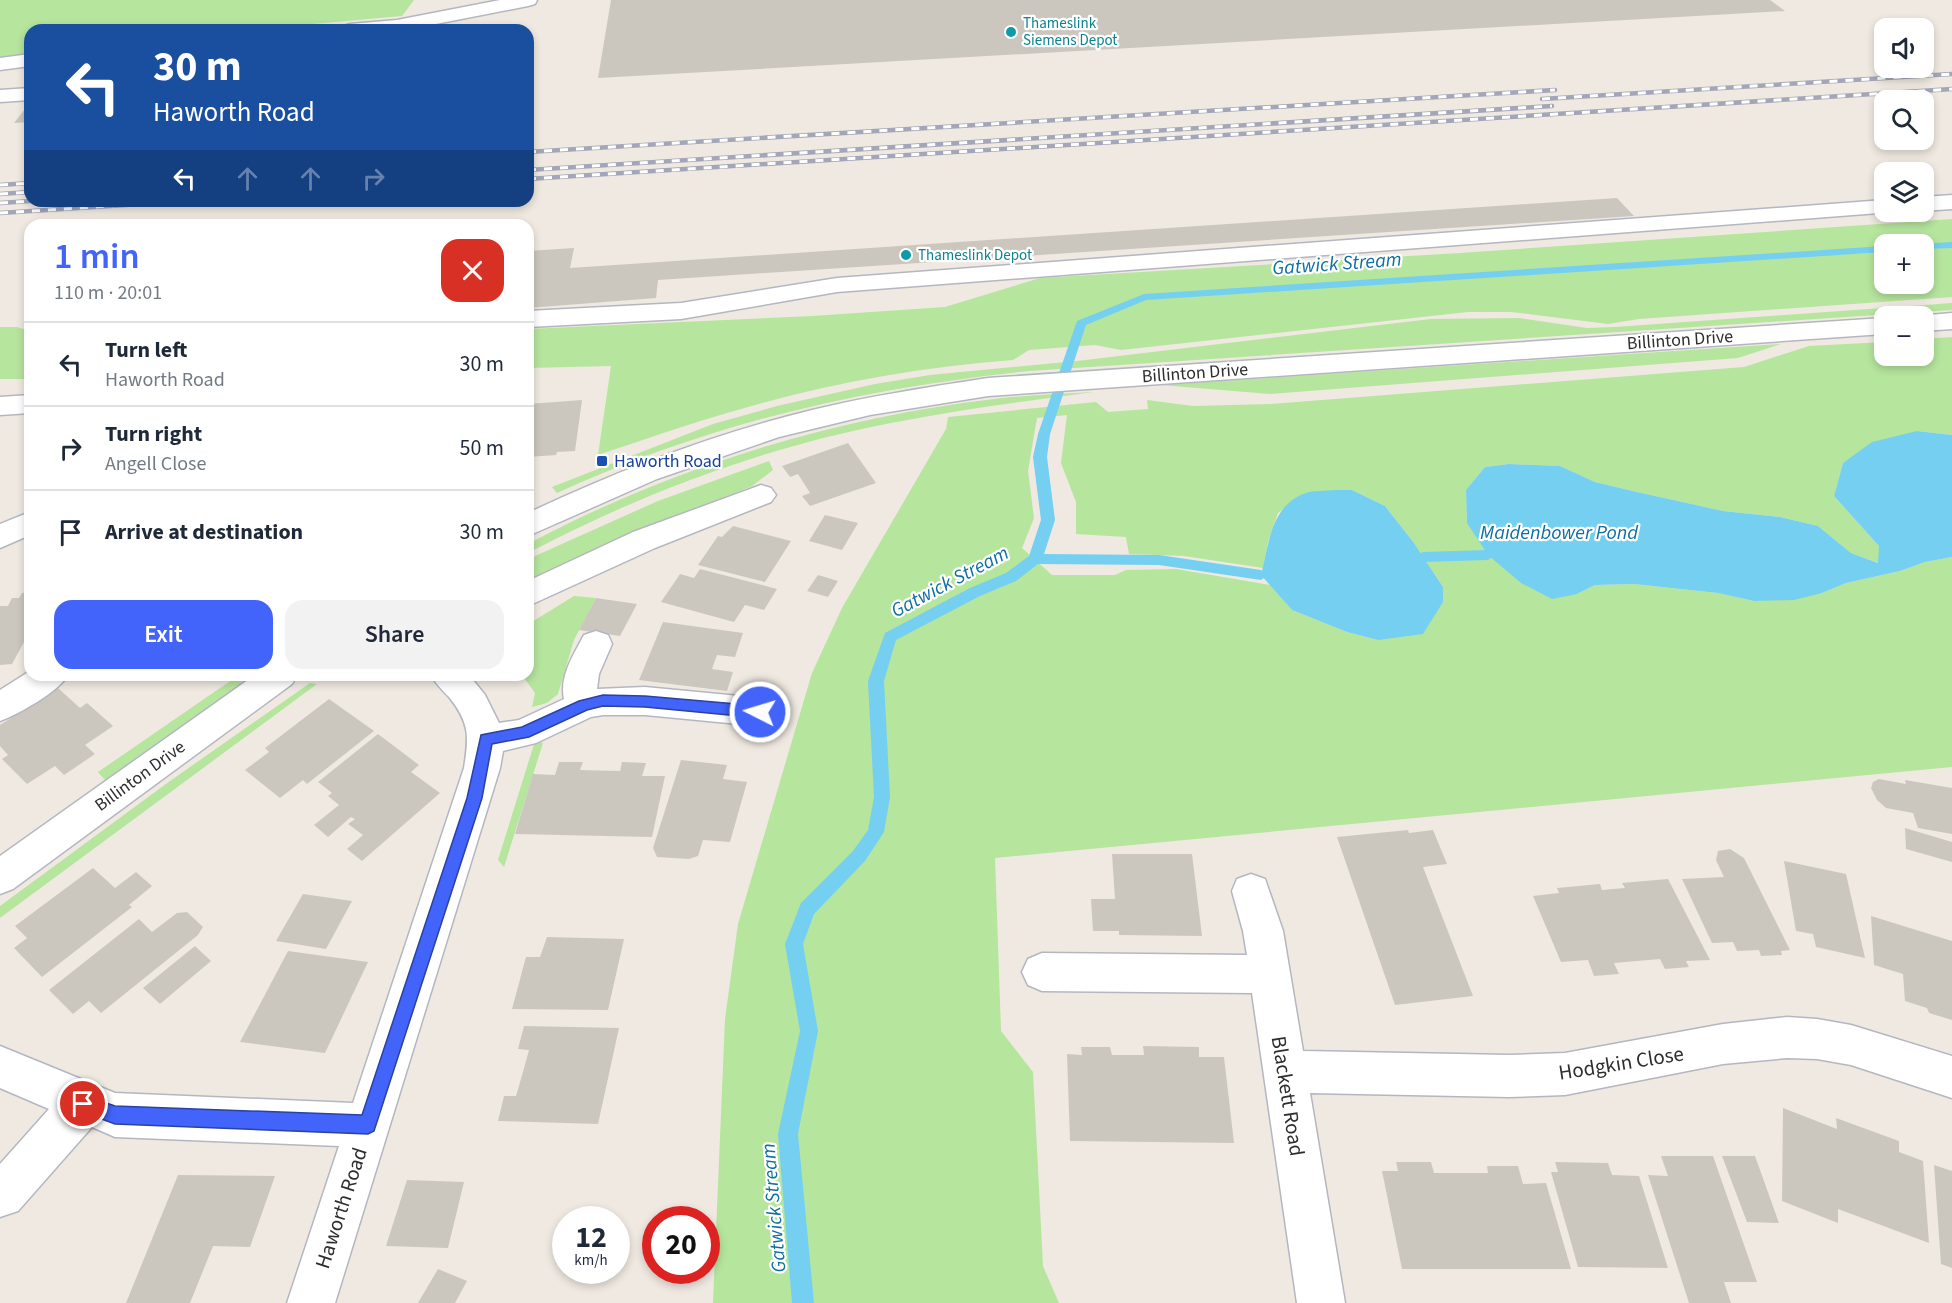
<!DOCTYPE html>
<meta charset="utf-8">
<style>
body{margin:0;font-family:"Source Sans 3",sans-serif;background:#f2f2f3;color:#1f2937;height:100vh;display:flex;flex-direction:column;font-size:22px;white-space:nowrap}
*{box-sizing:border-box;margin:0}
p{font-size:20px;color:#747a83}
.icon{flex:none;width:33px;height:33px;fill:none;stroke:currentColor;stroke-width:2;stroke-linecap:round;stroke-linejoin:round}
.map{position:relative;flex:1;overflow:hidden}
.details{position:absolute;left:24px;top:219px;width:510px;height:462px;display:flex;flex-direction:column;background:#fff;border-radius:18px;box-shadow:0 3px 9px #0003}
.details>*{flex:none}
.guide{position:absolute;left:24px;top:24px;width:510px;height:183px;border-radius:18px;box-shadow:0 3px 9px #0003;background:#1a4fa0;color:#fff;overflow:hidden}
.buttons{position:absolute;left:1874px;top:18px;display:grid;gap:12px}
.buttons a{display:grid;place-items:center;width:60px;height:60px;border-radius:12px;background:#fff;box-shadow:0 3px 9px #0003;font-size:30px}
.speed{position:absolute;left:552px;top:1206px;display:flex;gap:12px;font-size:30px;font-weight:700;text-align:center}
.speed>*{display:grid;place-content:center;width:78px;height:78px;border-radius:50%;background:#fff;box-shadow:0 3px 9px #0003;line-height:1}
.speed small{font-size:15px;font-weight:400}
.speed .limit{border:9px solid #d22;background:#fff;color:#111}
.pin{position:absolute;display:grid;place-items:center;width:51px;height:51px;color:#fff;margin:-26px;border:3px solid #fff;border-radius:50%;box-shadow:0 2px 6px #0007}
.me{position:absolute;width:66px;margin:-33px;rotate:275deg;stroke-linejoin:round;filter:drop-shadow(0 0 4px #0008)}
.turn{display:flex;align-items:center;gap:21px;height:126px;padding:0 30px;font-size:27px}
.turn .icon{width:78px;height:78px;stroke-width:2.5}
.turn b{display:block;font-size:42px;line-height:51px}
.lanes{display:flex;align-items:center;height:57px;padding:0 30px;background:#0003;justify-content:center;gap:30px;direction:ltr}
.lanes .off{opacity:.35}
.round{display:grid;place-items:center;flex:none;width:63px;height:63px;border-radius:18px;background:#f2f2f3}
.head{display:flex;align-items:center;justify-content:space-between;height:102px;padding:0 30px}
h1{font-size:36px;font-weight:600;line-height:45px;color:#4264fb}
.action{display:flex;gap:12px;margin-top:auto;padding:12px 30px}
.action a{flex:1;height:69px;border-radius:18px;background:#4264fb;color:#fff;font-size:24px;font-weight:600;line-height:69px;text-align:center}
.action a+a{background:#f2f2f3;color:#1f2937}
ul{padding:0;list-style:none}
li{display:flex;align-items:center;gap:18px;height:84px;padding:0 30px;border-top:2px solid #e0e1e3}
li div{flex:1}
li b{display:block;font-size:22px}
li em{font-style:normal}
.map>svg:first-child{display:block}
.green{fill:#b6e59e;fill-rule:evenodd}
.water{fill:#75cff0}
.lines{fill:none;stroke-linecap:round;stroke-linejoin:round}
.stream{fill:#75cff0;fill-rule:evenodd}
.building{fill:#cbc7bf}
.minor-casing{stroke:#b4b7c1;stroke-width:3}
.minor{fill:#fff;fill-rule:evenodd}
.rail-casing{stroke:#a3a6b8;stroke-width:4.5}
.rail{stroke:#fff;stroke-width:3;stroke-dasharray:8;stroke-linecap:butt}
.route{fill:#4264fb;stroke:#2b41a3;stroke-width:1.5}
.culture-dot{fill:#0f9aa8;stroke:#fff;stroke-width:2}
.transit-dot{fill:#1a4fb4;stroke:#fff;stroke-width:2}
.labels{text-anchor:middle;dominant-baseline:central;stroke-width:4.5;stroke-linejoin:round;paint-order:stroke}
.far-culture-label{font-size:15px;fill:#0d838f;stroke:#fff;text-anchor:start}
.street-label{font-size:18px;fill:#2e2e2e;stroke:#fff}
.transit-label{font-size:18px;fill:#164399;stroke:#fff;text-anchor:start}
.water-label{font-size:20px;font-style:italic;fill:#0d6fa3;stroke:#fff}
.near-street-label{font-size:21px;fill:#2e2e2e;stroke:#fff}
</style>
<div class="map">
<svg width="1952" height="1303" viewBox="0 0 1952 1303">
<rect width="100%" height="100%" fill="#efe9e1"/>
<path class="green" d="M 0,0 L 414,0 L 402,16 L 245,30 L 30,30 L 30,54 L 0,58 Z
M 1952,219 L 1952,297 L 1639,319 L 1608,324 L 1511,312 L 1468,312 L 1121,350 L 1095,345 L 1029,350 L 1013,360 C 919,367 824,384 734,411 C 688,424 643,440 598,455 L 611,366 L 528,368 L 528,329 L 812,316 L 945,307 L 1040,278 L 1460,253 ZM 1884,244 L 1923,244 L 1923,284 L 1884,284 Z
M 1952,303 L 1952,310 L 1029,371 C 862,388 710,423 557,493 L 552,487 L 713,424 L 777,406 L 875,384 L 930,375 L 1077,361 L 1431,319 L 1519,318 L 1587,328 L 1615,327 Z
M 0,327 L 17,327 L 30,331 L 30,379 L 0,379 Z
M 1952,337 L 1952,435 L 1917,431 L 1843,463 L 1834,496 L 1879,546 L 1879,563 L 1851,553 L 1818,526 L 1780,517 L 1723,511 L 1637,492 L 1595,482 L 1560,466 L 1509,464 L 1485,467 L 1466,490 L 1467,523 L 1577,594 L 1595,585 L 1634,584 L 1718,593 L 1754,601 L 1822,593 L 1846,583 L 1900,571 L 1925,562 L 1952,557 L 1952,767 L 995,858 L 1001,1031 L 1033,1072 L 1043,1266 L 1059,1303 L 713,1303 L 725,1019 L 738,924 L 812,673 L 842,608 L 946,429 L 948,417 L 1096,402 L 1108,412 L 1148,409 L 1147,400 L 1193,406 L 1271,404 L 1744,367 L 1809,346 L 1884,342 L 1884,356 L 1923,356 L 1923,339 ZM 1067,415 L 1061,463 L 1076,502 L 1076,534 L 1126,537 L 1129,554 L 1184,556 L 1263,568 L 1268,542 L 1278,513 L 1303,494 L 1352,490 L 1385,506 L 1414,543 L 1443,587 L 1443,602 L 1378,640 L 1347,632 L 1292,610 L 1270,585 L 1176,569 L 1126,570 L 1115,575 L 1052,575 L 1022,548 L 1034,518 L 1028,471 L 1037,418 Z
M 1781,344 L 1738,358 L 1270,394 L 1161,385 Z
M 1094,392 C 1026,401 958,410 891,423 C 765,447 642,493 528,553 L 528,544 C 672,467 833,418 994,399 C 1027,395 1061,394 1094,392 Z
M 769,461 L 773,470 L 752,486 L 656,525 L 528,583 L 528,560 L 535,556 L 658,501 Z
M 574,596 L 596,598 L 574,640 L 558,694 L 547,703 L 532,707 L 535,693 L 522,675 L 528,675 L 528,621 L 535,620 Z
M 239,675 L 254,675 L 105,780 L 98,772 Z
M 310,683 L 317,684 L 0,918 L 0,906 L 170,781 Z
M 535,741 L 543,743 L 504,867 L 498,860 Z"/>
<path class="water" d="M 1917,431 L 1952,435 L 1952,557 L 1925,562 L 1900,571 L 1846,583 L 1822,593 L 1794,600 L 1754,601 L 1718,593 L 1634,584 L 1595,585 L 1577,594 L 1552,599 L 1521,583 L 1488,555 L 1467,523 L 1466,490 L 1485,467 L 1509,464 L 1560,466 L 1595,482 L 1637,492 L 1723,511 L 1780,517 L 1818,526 L 1851,553 L 1878,563 L 1879,546 L 1834,496 L 1843,463 L 1872,442 Z
M 1336,490 L 1352,490 L 1385,506 L 1414,543 L 1443,587 L 1443,602 L 1423,634 L 1378,640 L 1347,632 L 1292,610 L 1261,575 C 1269,545 1270,508 1303,494 C 1312,490 1326,491 1336,490 Z"/>
<g class="lines">
<path class="stream" d="M 1952,242 L 1952,248 L 1923,249 L 1923,244 L 1919,244 Z
M 1884,246 L 1884,252 L 1146,300 L 1086,325 L 1050,434 L 1047,457 L 1055,520 L 1044,554 L 1159,555 L 1261,570 L 1268,575 L 1261,580 L 1159,565 L 1038,564 L 1016,581 L 980,596 L 896,640 L 884,681 L 890,797 L 884,832 L 865,861 L 814,914 L 803,944 L 818,1031 L 798,1134 L 814,1303 L 792,1303 L 778,1134 L 800,1031 L 785,944 L 801,903 L 853,851 L 868,830 L 874,797 L 868,681 L 885,633 L 970,588 L 1006,573 L 1029,556 L 1041,520 L 1033,457 L 1038,434 L 1077,321 L 1144,294 Z
M 1488,550 L 1495,555 L 1488,560 L 1423,562 L 1416,557 L 1423,552 Z"/>
</g>
<path class="building" d="M 611,0 L 1770,0 L 1785,11 L 598,78 Z
M 30,103 L 30,122 L 14,123 L 21,114 Z
M 1617,198 L 1634,216 L 658,280 L 656,298 L 528,308 L 528,251 L 574,248 L 570,268 Z
M 582,400 L 575,451 L 557,452 L 556,455 L 528,457 L 528,404 Z
M 848,443 L 876,483 L 810,506 L 802,496 L 810,493 L 798,474 L 790,477 L 782,466 Z
M 825,515 L 858,523 L 842,550 L 809,541 Z
M 733,526 L 791,541 L 765,582 L 698,565 L 718,536 L 722,537 Z
M 700,569 L 777,589 L 764,610 L 745,605 L 734,622 L 661,602 L 680,574 L 694,578 Z
M 818,575 L 838,581 L 828,597 L 807,591 Z
M 30,592 L 30,631 L 12,664 L 0,665 L 0,606 L 8,606 L 12,598 L 19,598 L 22,593 Z
M 596,598 L 637,604 L 620,636 L 579,630 Z
M 663,622 L 743,633 L 735,657 L 717,655 L 712,669 L 733,672 L 727,691 L 639,680 Z
M 58,688 L 80,708 L 87,703 L 113,726 L 85,745 L 95,754 L 64,775 L 55,766 L 27,784 L 2,759 L 8,755 L 0,746 L 0,725 Z
M 329,699 L 374,731 L 307,784 L 303,780 L 280,798 L 245,770 L 269,752 L 265,748 Z
M 378,734 L 419,765 L 411,772 L 440,793 L 362,861 L 347,849 L 363,835 L 348,824 L 355,819 L 351,817 L 328,837 L 314,825 L 339,805 L 328,796 L 332,793 L 318,782 Z
M 681,760 L 727,765 L 723,779 L 747,782 L 730,842 L 703,840 L 698,856 L 689,859 L 657,857 L 653,848 Z
M 559,762 L 583,762 L 580,770 L 620,771 L 622,762 L 646,763 L 642,776 L 665,776 L 652,837 L 515,834 L 533,774 L 555,775 Z
M 1879,779 L 1906,784 L 1905,780 L 1952,788 L 1952,834 L 1918,828 L 1913,813 L 1886,808 L 1877,800 L 1871,788 L 1873,782 Z
M 1905,828 L 1952,842 L 1952,862 L 1906,849 Z
M 1408,830 L 1409,833 L 1433,830 L 1447,864 L 1423,867 L 1473,996 L 1395,1005 L 1337,837 Z
M 1730,849 L 1744,858 L 1790,950 L 1781,951 L 1782,955 L 1761,956 L 1759,950 L 1737,951 L 1733,942 L 1712,943 L 1682,879 L 1724,877 L 1716,860 L 1718,851 Z
M 1112,854 L 1192,854 L 1202,936 L 1119,935 L 1119,931 L 1093,931 L 1091,899 L 1115,899 Z
M 1784,861 L 1846,874 L 1865,958 L 1816,947 L 1813,934 L 1796,931 Z
M 93,868 L 115,888 L 136,872 L 152,886 L 129,905 L 132,907 L 42,977 L 14,948 L 27,938 L 15,926 Z
M 1668,879 L 1710,960 L 1686,961 L 1689,967 L 1665,969 L 1660,959 L 1614,963 L 1619,974 L 1594,976 L 1588,960 L 1561,962 L 1533,896 L 1559,893 L 1557,888 L 1600,884 L 1602,890 L 1625,888 L 1622,883 Z
M 303,894 L 352,901 L 326,949 L 276,941 Z
M 187,912 L 203,927 L 198,935 L 101,1013 L 89,1001 L 73,1014 L 49,990 L 139,919 L 152,932 L 177,913 Z
M 1871,916 L 1952,941 L 1952,1020 L 1929,1013 L 1927,1008 L 1905,1001 L 1903,974 L 1874,965 Z
M 547,937 L 624,939 L 608,1010 L 512,1009 L 526,957 L 540,957 Z
M 195,946 L 211,961 L 160,1004 L 143,988 Z
M 288,951 L 368,962 L 325,1053 L 240,1042 Z
M 524,1026 L 619,1028 L 598,1124 L 498,1121 L 504,1096 L 516,1096 L 523,1072 L 529,1050 L 518,1049 Z
M 1143,1046 L 1199,1047 L 1199,1057 L 1224,1057 L 1234,1143 L 1070,1141 L 1067,1054 L 1082,1055 L 1081,1047 L 1110,1047 L 1112,1055 L 1144,1055 Z
M 1783,1108 L 1837,1129 L 1836,1118 L 1899,1141 L 1899,1152 L 1923,1161 L 1929,1243 L 1838,1209 L 1838,1223 L 1782,1201 Z
M 1661,1156 L 1713,1156 L 1757,1282 L 1724,1282 L 1731,1303 L 1689,1303 L 1648,1175 L 1668,1176 Z
M 1722,1156 L 1755,1156 L 1779,1223 L 1747,1222 Z
M 1396,1162 L 1431,1162 L 1434,1173 L 1488,1173 L 1487,1166 L 1518,1166 L 1523,1184 L 1546,1183 L 1571,1269 L 1402,1269 L 1382,1171 L 1398,1171 Z
M 1555,1162 L 1608,1163 L 1612,1175 L 1639,1176 L 1668,1268 L 1578,1267 L 1551,1172 L 1558,1172 Z
M 1934,1165 L 1952,1171 L 1952,1268 L 1941,1264 Z
M 178,1175 L 275,1176 L 250,1247 L 213,1246 L 190,1303 L 126,1303 Z
M 407,1180 L 464,1182 L 448,1248 L 386,1246 Z
M 438,1269 L 467,1281 L 455,1303 L 418,1303 Z"/>
<g class="lines">
<g class="minor-casing">
<path id="minor" d="M 500,0 L 537,0 L 535,4 L 528,6 L 405,30 L 340,30 L 343,26 L 350,24 L 397,20 Z
M 30,54 L 30,66 L 0,70 L 0,58 Z
M 30,88 L 30,100 L 0,102 L 0,90 Z
M 1952,195 L 1952,209 L 1923,211 L 1923,197 Z
M 1884,200 L 1884,212 L 1892,212 L 837,292 L 681,319 L 528,327 L 528,311 L 681,303 L 837,278 Z
M 1952,313 L 1952,329 L 1923,331 L 1923,316 L 1918,316 Z
M 1884,318 L 1884,334 L 988,396 L 870,415 L 779,437 L 657,479 L 528,536 L 528,513 C 619,470 714,434 812,410 C 870,396 929,387 988,378 Z
M 30,395 L 30,413 L 0,415 L 0,397 Z
M 761,485 L 771,488 L 776,495 L 771,502 L 655,548 L 528,606 L 528,581 L 633,532 Z
M 30,512 L 30,535 L 0,548 L 0,524 Z
M 596,631 L 608,635 L 612,644 L 599,674 L 597,689 L 645,687 L 760,698 L 772,702 L 777,712 L 772,722 L 760,726 L 645,715 L 603,715 L 591,717 L 536,743 L 503,751 L 500,768 L 335,1303 L 287,1303 L 339,1146 L 115,1137 L 92,1127 L 18,1211 L 0,1217 L 0,1164 L 49,1109 L 0,1088 L 0,1046 L 115,1093 L 353,1103 L 464,768 C 469,737 470,723 449,697 C 442,690 436,684 431,675 L 469,675 L 485,695 L 499,723 L 519,720 L 564,699 C 559,676 574,654 584,635 Z
M 30,671 L 30,675 L 68,675 C 58,692 19,714 0,721 L 0,690 Z
M 255,675 L 297,675 L 292,684 L 13,889 L 0,894 L 0,856 Z
M 1251,874 L 1265,879 L 1283,931 L 1303,1051 L 1509,1055 L 1565,1053 L 1723,1024 L 1787,1017 L 1817,1019 L 1851,1025 L 1952,1056 L 1952,1098 L 1851,1065 L 1817,1059 L 1787,1058 L 1723,1064 L 1565,1095 L 1509,1097 L 1310,1093 L 1345,1303 L 1297,1303 L 1252,993 L 1042,991 L 1028,985 L 1022,972 L 1028,959 L 1042,953 L 1247,955 L 1243,931 L 1232,891 L 1237,879 Z"/>
</g>
<use href="#minor" class="minor"/>
<g class="rail-casing">
<path id="rail" d="M 1542,99 L 1952,74
M 528,152 L 1555,90
M 528,170 L 1552,106
M 528,179 L 1952,89
M 0,185 L 30,183
M 0,194 L 30,192
M 0,203 L 31,201
M 0,213 L 188,201"/>
</g>
<use href="#rail" class="rail"/>
</g>
<path class="route" d="M 603,695 L 645,696 L 760,706 L 765,708 L 767,712 L 765,716 L 760,718 L 645,707 L 603,706 L 587,710 L 529,737 L 492,744 L 482,798 L 374,1131 L 368,1134 L 115,1124 L 77,1110 L 74,1104 L 77,1097 L 83,1095 L 115,1106 L 362,1115 L 467,798 L 481,735 L 522,727 L 579,701 Z"/>
<g class="culture-dot">
<circle cx="1011" cy="32" r="6"/>
<circle cx="906" cy="255" r="6"/>
</g>
<rect class="transit-dot" x="596" y="455" width="12" height="12" rx="3"/>
<g class="labels">
<g class="far-culture-label">
<text x="1023" y="23">Thameslink<tspan x="1023" dy="17">Siemens Depot</tspan></text>
<text x="918" y="255">Thameslink Depot</text>
</g>
<g class="street-label">
<text transform="translate(1680 340) rotate(-4)">Billinton Drive</text>
<text transform="translate(1195 373) rotate(-4)">Billinton Drive</text>
<text transform="translate(140 776) rotate(-36)">Billinton Drive</text>
</g>
<g class="transit-label">
<text x="614" y="461">Haworth Road</text>
</g>
<g class="water-label">
<text transform="translate(1337 264) rotate(-4)">Gatwick Stream</text>
<text x="1559" y="533">Maidenbower Pond</text>
<text transform="translate(950 582) rotate(-28)">Gatwick Stream</text>
<text transform="translate(774 1208) rotate(-95)">Gatwick Stream</text>
</g>
<g class="near-street-label">
<text transform="translate(1621 1063) rotate(-9)">Hodgkin Close</text>
<text transform="translate(1288 1096) rotate(81)">Blackett Road</text>
<text transform="translate(341 1208) rotate(-72)">Haworth Road</text>
</g>
</g>
</svg>
<div class="buttons">
<a><svg class="icon" aria-label="sound" viewBox="0 0 24 24"><path d="M4 9h4l5-4v14l-5-4H4zM17 9q2 3 0 6"/></svg></a>
<a><svg class="icon" aria-label="search" viewBox="0 0 24 24"><circle cx="10" cy="10" r="6"/><path d="M15 15l6 6"/></svg></a>
<a><svg class="icon" aria-label="layers" viewBox="0 0 24 24"><path d="M12 4l9 5-9 5-9-5zM3 14l9 5 9-5"/></svg></a>
<a>+</a>
<a>−</a>
</div>
<div class="speed"><div>12<small>km/h</small></div><div class="limit">20</div></div>
<div class="pin" style="left:83px;top:1104px;background:#d93025"><svg class="icon" aria-label="arrive" viewBox="0 0 24 24"><path d="M6 21V4h12l-3 4 3 4H6"/></svg></div>
<svg class="me" style="left:760px;top:712px" viewBox="-20 -20 40 40"><circle r="17" fill="#4264fb" stroke="#fff" stroke-width="3"/><path d="M0-11L8 9 0 5-8 9z" fill="#fff"/></svg>
<div class="guide">
<div class="turn"><svg class="icon" aria-label="left" viewBox="0 0 24 24"><path d="M17 20v-9H6M10 6l-5 5 5 5"/></svg><div><b>30 m</b>Haworth Road</div></div>
<div class="lanes"><svg class="icon" aria-label="left" viewBox="0 0 24 24"><path d="M17 20v-9H6M10 6l-5 5 5 5"/></svg><svg class="icon off" aria-label="ahead" viewBox="0 0 24 24"><path d="M12 20V5M6 11l6-6 6 6"/></svg><svg class="icon off" aria-label="ahead" viewBox="0 0 24 24"><path d="M12 20V5M6 11l6-6 6 6"/></svg><svg class="icon off" aria-label="right" viewBox="0 0 24 24"><path d="M7 20v-9h11M14 6l5 5-5 5"/></svg></div>
</div>
<section class="details">
<div class="head"><div><h1>1 min</h1><p>110 m · 20:01</p></div><a class="round" style="background:#d93025;color:#fff"><svg class="icon" aria-label="close" viewBox="0 0 24 24"><path d="M6 6l12 12M18 6L6 18"/></svg></a></div>
<ul>
<li><svg class="icon" aria-label="left" viewBox="0 0 24 24"><path d="M17 20v-9H6M10 6l-5 5 5 5"/></svg><div><b>Turn left</b><p>Haworth Road</p></div><em>30 m</em></li>
<li><svg class="icon" aria-label="right" viewBox="0 0 24 24"><path d="M7 20v-9h11M14 6l5 5-5 5"/></svg><div><b>Turn right</b><p>Angell Close</p></div><em>50 m</em></li>
<li><svg class="icon" aria-label="arrive" viewBox="0 0 24 24"><path d="M6 21V4h12l-3 4 3 4H6"/></svg><div><b>Arrive at destination</b></div><em>30 m</em></li>
</ul>
<div class="action"><a>Exit</a><a>Share</a></div>
</section>
</div>
